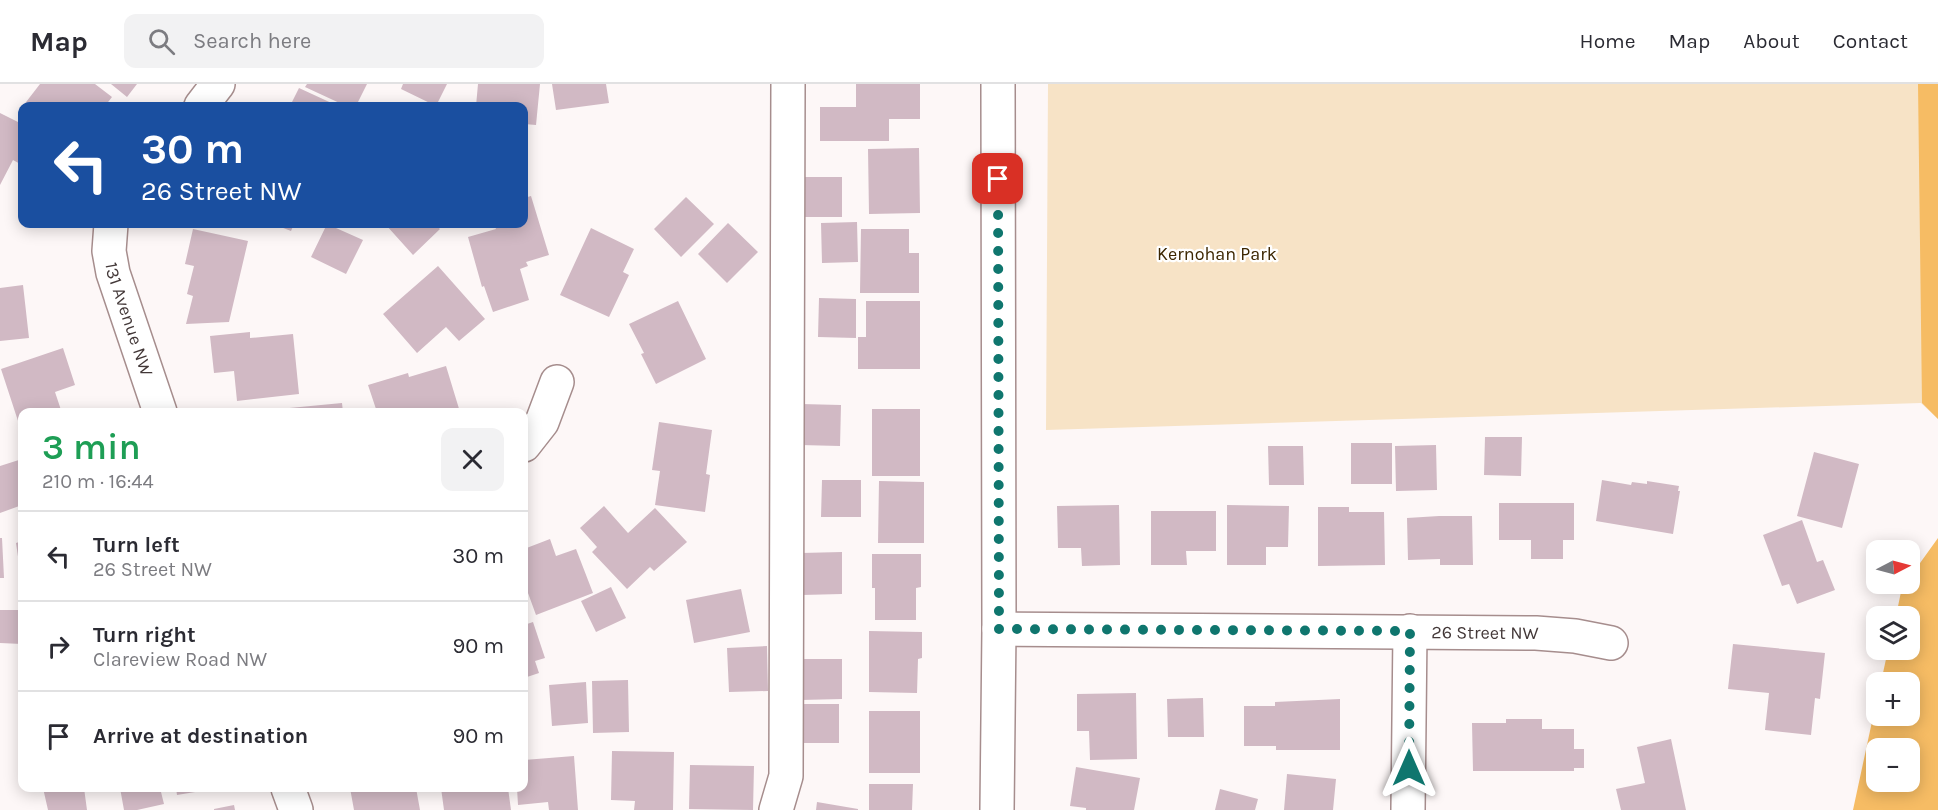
<!DOCTYPE html>
<meta charset="utf-8">
<style>
body{margin:0;font-family:Karla,sans-serif;background:#f2f2f3;color:#2b2b33;height:100vh;display:flex;flex-direction:column;font-size:22px;white-space:nowrap}
*{box-sizing:border-box;margin:0}
p{font-size:20px;color:#7c7c81}
.icon{flex:none;width:33px;height:33px;fill:none;stroke:currentColor;stroke-width:2;stroke-linecap:round;stroke-linejoin:round}
.map{position:relative;flex:1;overflow:hidden}
.side{position:absolute;left:18px;top:324px;width:510px;height:384px;display:flex;flex-direction:column;background:#fff;border-radius:12px;box-shadow:0 3px 15px #0003}
.side>*{flex:none}
.guide{position:absolute;left:18px;top:18px;width:510px;height:126px;border-radius:12px;box-shadow:0 3px 15px #0003;background:#1a4fa0;color:#fff;overflow:hidden}
.needle{width:39px;rotate:84deg}
.controls{position:absolute;left:1866px;top:456px;display:grid;gap:12px}
.controls a{display:grid;place-items:center;width:54px;height:54px;border-radius:12px;background:#fff;box-shadow:0 3px 15px #0003;font-size:30px}
.pin{position:absolute;display:grid;place-items:center;width:51px;height:51px;color:#fff;margin:-26px;border-radius:12px;box-shadow:0 3px 9px #0006}
.me{position:absolute;width:66px;margin:-33px;rotate:0deg;stroke-linejoin:round;filter:drop-shadow(0 0 4px #0008)}
.turn{display:flex;align-items:center;gap:21px;height:126px;padding:0 24px;font-size:27px}
.turn .icon{width:78px;height:78px;stroke-width:2.5}
.turn b{display:block;font-size:42px;line-height:51px}
.round{display:grid;place-items:center;flex:none;width:63px;height:63px;border-radius:12px;background:#f2f2f3}
.summary{display:flex;align-items:center;justify-content:space-between;height:102px;padding:0 24px}
h1{font-size:36px;font-weight:600;line-height:45px;color:#1e9e55}
ul{padding:0;list-style:none}
li{display:flex;align-items:center;gap:18px;height:90px;padding:0 24px;border-top:2px solid #e1e1e2}
li div{flex:1}
li b{display:block;font-size:22px}
li em{font-style:normal}
header{display:flex;align-items:center;gap:36px;box-sizing:border-box;height:84px;padding:0 30px;background:#fff;border-bottom:2px solid #e1e1e2}
header strong{font-size:28px}
nav{display:flex;gap:33px;margin-inline-start:auto;font-size:21px}
.search{width:420px;height:54px;background:#f2f2f3;display:flex;align-items:center;gap:15px;box-sizing:border-box;padding:0 21px;border-radius:12px;color:#7c7c81;font-size:22px}
.map>svg:first-child{display:block}
.green{fill:#f7e3c6}
.forest{fill:#f6bc64;fill-rule:evenodd}
.building{fill:#d1b9c4}
.lines{fill:none;stroke-linecap:round;stroke-linejoin:round}
.minor-casing{stroke:#a68d8d;stroke-width:36}
.minor{stroke:#fff;stroke-width:33}
.route{stroke:#0f766e;stroke-width:10;stroke-dasharray:0 18}
.labels{text-anchor:middle;dominant-baseline:central;stroke-width:4.5;stroke-linejoin:round;paint-order:stroke}
.park-label{font-size:18px;fill:#3c2600;stroke:#fff}
.street-label{font-size:18px;fill:#433838;stroke:#fff}
</style>
<header>
<strong>Map</strong>
<div class="search"><svg class="icon" aria-label="search" viewBox="0 0 24 24"><circle cx="10" cy="10" r="6"/><path d="M15 15l6 6"/></svg>Search here</div>
<nav><a>Home</a><a>Map</a><a>About</a><a>Contact</a></nav>
</header>
<div class="map">
<svg width="1938" height="726" viewBox="0 0 1938 726">
<rect width="100%" height="100%" fill="#fdf7f7"/>
<path class="green" d="M 1048,0 L 1938,0 L 1938,335 L 1921,319 L 1046,346 Z"/>
<path class="forest" d="M 1918,0 L 1938,0 L 1938,335 L 1922,319 Z
M 1938,454 L 1938,726 L 1853,726 L 1876,619 L 1876,632 L 1910,632 L 1910,598 L 1881,598 L 1888,566 L 1910,566 L 1910,532 L 1896,532 L 1902,503 L 1905,500 L 1910,500 L 1910,493 ZM 1876,664 L 1910,664 L 1910,698 L 1876,698 Z"/>
<path class="building" d="M 40,0 L 95,0 L 112,13 L 105,22 L 23,22 Z
M 111,0 L 137,0 L 127,13 Z
M 307,0 L 367,0 L 356,22 L 346,22 L 305,3 Z
M 403,0 L 447,0 L 436,22 L 401,5 Z
M 478,0 L 540,0 L 536,41 L 524,40 L 524,22 L 476,22 Z
M 552,0 L 606,0 L 609,19 L 556,26 Z
M 856,0 L 920,0 L 920,35 L 889,35 L 889,57 L 820,57 L 820,23 L 856,23 Z
M 299,4 L 338,22 L 290,22 Z
M 0,29 L 22,40 L 22,81 L 13,76 L 0,101 Z
M 919,64 L 920,129 L 869,130 L 868,65 Z
M 801,93 L 842,93 L 842,133 L 801,133 Z
M 531,112 L 549,171 L 526,178 L 528,182 L 520,185 L 529,216 L 493,228 L 484,202 L 482,203 L 468,153 L 496,145 L 494,140 L 524,140 L 524,114 Z
M 686,113 L 714,140 L 681,173 L 654,145 Z
M 857,138 L 858,178 L 822,179 L 821,139 Z
M 728,139 L 758,168 L 727,199 L 698,170 Z
M 273,140 L 294,140 L 291,147 Z
M 327,140 L 363,156 L 346,190 L 311,173 Z
M 389,140 L 435,140 L 440,145 L 413,171 L 386,141 Z
M 591,144 L 634,165 L 623,188 L 629,191 L 609,233 L 560,211 Z
M 193,145 L 248,157 L 229,238 L 186,240 L 193,212 L 187,210 L 194,182 L 185,180 Z
M 861,145 L 909,145 L 909,169 L 919,169 L 919,209 L 860,209 Z
M 438,182 L 485,235 L 459,257 L 446,243 L 417,269 L 383,230 Z
M 23,201 L 29,254 L 0,257 L 0,204 Z
M 819,214 L 856,215 L 856,254 L 818,253 Z
M 678,217 L 706,275 L 656,300 L 641,270 L 644,269 L 629,240 Z
M 866,217 L 920,217 L 920,285 L 858,285 L 858,253 L 866,253 Z
M 250,248 L 250,254 L 293,250 L 299,310 L 237,317 L 234,287 L 214,289 L 210,252 Z
M 63,264 L 75,301 L 55,308 L 61,326 L 52,328 L 22,328 L 22,338 L 19,340 L 1,285 Z
M 446,282 L 460,328 L 377,328 L 368,301 L 408,289 L 409,293 Z
M 342,319 L 343,328 L 258,328 L 258,327 Z
M 801,320 L 841,321 L 840,362 L 800,361 Z
M 872,325 L 920,325 L 920,392 L 872,392 Z
M 659,338 L 712,346 L 706,390 L 710,391 L 705,428 L 655,421 L 660,387 L 652,386 Z
M 1485,353 L 1522,353 L 1521,392 L 1484,391 Z
M 1351,359 L 1392,359 L 1392,400 L 1351,400 Z
M 1436,361 L 1437,406 L 1396,407 L 1395,362 Z
M 1268,362 L 1303,362 L 1304,401 L 1269,401 Z
M 1814,368 L 1859,380 L 1842,444 L 1797,432 Z
M 22,375 L 22,421 L 0,429 L 0,382 Z
M 822,396 L 861,396 L 861,433 L 821,433 Z
M 1602,396 L 1631,401 L 1632,398 L 1647,400 L 1647,397 L 1679,402 L 1678,407 L 1680,407 L 1673,450 L 1596,437 Z
M 879,397 L 924,398 L 924,459 L 878,459 Z
M 1499,419 L 1574,419 L 1574,456 L 1563,456 L 1563,475 L 1531,475 L 1531,456 L 1499,456 Z
M 1119,421 L 1120,481 L 1082,482 L 1081,464 L 1058,464 L 1057,422 Z
M 1227,421 L 1289,422 L 1288,463 L 1266,463 L 1266,481 L 1227,481 Z
M 604,422 L 628,449 L 655,424 L 687,458 L 654,487 L 650,483 L 627,505 L 592,468 L 597,463 L 580,444 Z
M 1318,423 L 1349,423 L 1349,428 L 1384,428 L 1385,481 L 1318,482 Z
M 1151,427 L 1216,427 L 1216,467 L 1186,467 L 1187,481 L 1151,481 Z
M 1439,432 L 1472,432 L 1473,481 L 1440,481 L 1440,475 L 1408,476 L 1407,434 Z
M 1802,436 L 1817,478 L 1823,476 L 1835,506 L 1797,520 L 1789,500 L 1782,502 L 1763,451 Z
M 0,454 L 2,454 L 4,494 L 0,494 Z
M 550,455 L 556,472 L 576,465 L 593,509 L 536,531 L 524,498 L 524,465 Z
M 22,457 L 22,492 L 21,493 L 16,459 Z
M 842,468 L 842,510 L 802,511 L 801,469 Z
M 872,470 L 921,470 L 921,503 L 916,504 L 916,536 L 875,536 L 875,504 L 872,504 Z
M 611,503 L 626,534 L 596,548 L 581,517 Z
M 741,505 L 750,548 L 694,559 L 686,516 Z
M 0,526 L 22,526 L 22,560 L 0,559 Z
M 533,538 L 545,574 L 535,577 L 539,589 L 524,594 L 524,541 Z
M 869,547 L 922,548 L 922,574 L 918,575 L 917,609 L 869,608 Z
M 1733,560 L 1825,569 L 1820,615 L 1815,614 L 1811,651 L 1765,646 L 1769,609 L 1728,605 Z
M 767,562 L 768,607 L 729,608 L 727,564 Z
M 801,575 L 842,575 L 842,615 L 801,616 Z
M 628,596 L 629,648 L 593,649 L 592,597 Z
M 586,598 L 588,639 L 552,642 L 549,601 Z
M 1136,609 L 1137,675 L 1090,676 L 1089,647 L 1077,647 L 1077,610 Z
M 1203,614 L 1204,653 L 1168,653 L 1167,615 Z
M 1340,615 L 1340,666 L 1276,666 L 1276,662 L 1244,662 L 1244,622 L 1275,622 L 1275,618 Z
M 802,620 L 839,620 L 839,659 L 802,659 Z
M 869,627 L 920,627 L 920,689 L 869,689 Z
M 1506,635 L 1542,635 L 1542,645 L 1574,645 L 1574,665 L 1584,665 L 1584,684 L 1574,684 L 1574,687 L 1473,687 L 1472,639 L 1506,639 Z
M 1671,655 L 1686,726 L 1621,726 L 1616,705 L 1645,699 L 1637,663 Z
M 612,667 L 674,668 L 673,726 L 634,726 L 635,717 L 611,716 Z
M 574,672 L 578,726 L 549,726 L 548,718 L 518,721 L 517,704 L 524,704 L 524,676 Z
M 690,681 L 754,682 L 753,726 L 689,725 Z
M 1076,683 L 1140,694 L 1134,726 L 1086,726 L 1086,724 L 1070,722 Z
M 1287,690 L 1336,695 L 1333,726 L 1284,726 Z
M 869,700 L 913,700 L 912,726 L 869,726 Z
M 43,704 L 84,704 L 87,726 L 48,726 Z
M 120,704 L 160,704 L 164,720 L 137,726 L 124,726 Z
M 176,704 L 213,704 L 213,705 L 177,711 Z
M 350,704 L 416,704 L 420,726 L 354,726 Z
M 441,704 L 508,704 L 511,726 L 444,726 Z
M 1220,705 L 1258,715 L 1255,726 L 1215,726 Z
M 817,718 L 858,725 L 858,726 L 816,726 Z
M 234,721 L 235,726 L 214,726 L 214,725 Z"/>
<g class="lines">
<g class="minor-casing">
<g id="minor">
<path d="M 201,22 L 218,0"/>
<path id="s1" d="M 111,140 L 109,167 L 113,189 L 160,328"/>
<path d="M 524,361 L 542,338 L 557,298"/>
<path id="s2" d="M 999,545 L 1536,549 L 1575,552 L 1611,559"/>
<path d="M 288,704 L 296,726"/>
<path d="M 776,726 L 786,692 L 788,0"/>
<path d="M 997,726 L 999,545 L 998,0"/>
<path d="M 1408,726 L 1410,547"/>
</g>
</g>
<use href="#minor" class="minor"/>
</g>
<g class="lines">
<path class="route" d="M 998,95 L 999,545 L 1410,547 L 1409,684"/>
</g>
<g class="labels">
<g class="park-label">
<text x="1217" y="170">Kernohan Park</text>
</g>
<g class="street-label">
<text stroke="none"><textPath href="#s1" startOffset="98">131 Avenue NW</textPath></text>
<text stroke="none"><textPath href="#s2" startOffset="486">26 Street NW</textPath></text>
</g>
</g>
</svg>
<div class="controls">
<a><svg class="needle" viewBox="-14 -14 28 28"><path d="M0-13l5 13h-10z" fill="#e53935"/><path d="M0 13l5-13h-10z" fill="#7c7c81"/></svg></a>
<a><svg class="icon" aria-label="layers" viewBox="0 0 24 24"><path d="M12 4l9 5-9 5-9-5zM3 14l9 5 9-5"/></svg></a>
<a>+</a>
<a>−</a>
</div>
<div class="pin" style="left:998px;top:95px;background:#d93025"><svg class="icon" aria-label="arrive" viewBox="0 0 24 24"><path d="M6 21V4h12l-3 4 3 4H6"/></svg></div>
<svg class="me" style="left:1409px;top:684px" viewBox="-20 -20 40 40"><path d="M0-17L14 15 0 8-14 15z" fill="#0f766e" stroke="#fff" stroke-width="4"/></svg>
<div class="guide">
<div class="turn"><svg class="icon" aria-label="left" viewBox="0 0 24 24"><path d="M17 20v-9H6M10 6l-5 5 5 5"/></svg><div><b>30 m</b>26 Street NW</div></div>
</div>
<section class="side">
<div class="summary"><div><h1>3 min</h1><p>210 m · 16:44</p></div><a class="round"><svg class="icon" aria-label="close" viewBox="0 0 24 24"><path d="M6 6l12 12M18 6L6 18"/></svg></a></div>
<ul>
<li><svg class="icon" aria-label="left" viewBox="0 0 24 24"><path d="M17 20v-9H6M10 6l-5 5 5 5"/></svg><div><b>Turn left</b><p>26 Street NW</p></div><em>30 m</em></li>
<li><svg class="icon" aria-label="right" viewBox="0 0 24 24"><path d="M7 20v-9h11M14 6l5 5-5 5"/></svg><div><b>Turn right</b><p>Clareview Road NW</p></div><em>90 m</em></li>
<li><svg class="icon" aria-label="arrive" viewBox="0 0 24 24"><path d="M6 21V4h12l-3 4 3 4H6"/></svg><div><b>Arrive at destination</b></div><em>90 m</em></li>
</ul>
</section>
</div>
